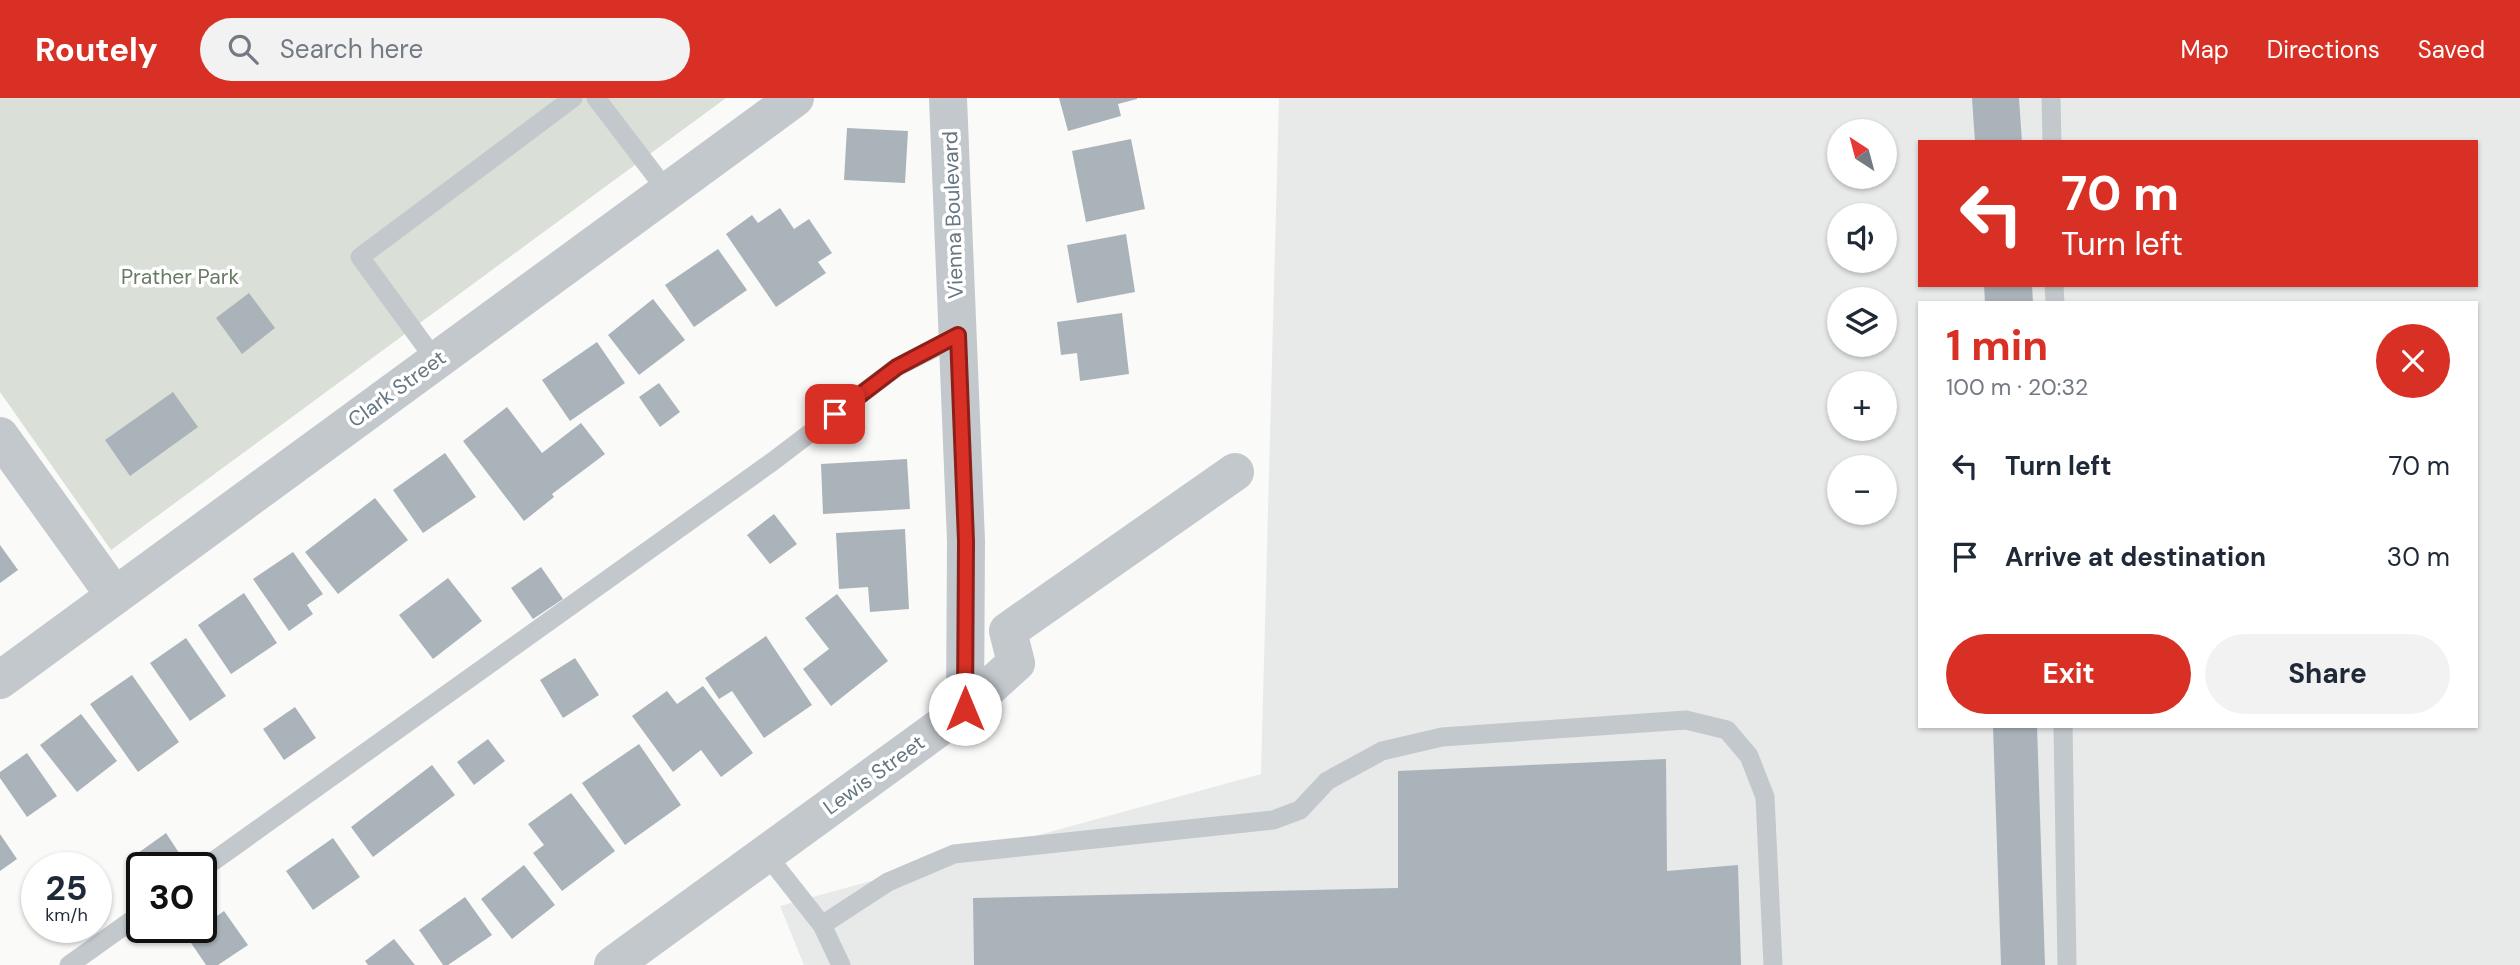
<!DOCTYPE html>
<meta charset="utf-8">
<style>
body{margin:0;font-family:"DM Sans",sans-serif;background:#f2f2f3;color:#1f2937;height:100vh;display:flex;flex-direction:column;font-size:26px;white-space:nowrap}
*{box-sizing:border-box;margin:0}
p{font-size:23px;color:#747a83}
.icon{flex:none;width:38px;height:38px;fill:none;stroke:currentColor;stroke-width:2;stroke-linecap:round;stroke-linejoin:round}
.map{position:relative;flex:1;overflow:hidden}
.panel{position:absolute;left:1918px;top:203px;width:560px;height:427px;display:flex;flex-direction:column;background:#fff;border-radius:0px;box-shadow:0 2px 5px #0004}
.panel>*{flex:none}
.guide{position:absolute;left:1918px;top:42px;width:560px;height:147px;border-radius:0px;box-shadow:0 2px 5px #0004;background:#d93025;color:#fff;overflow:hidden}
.needle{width:46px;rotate:324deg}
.controls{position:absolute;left:1827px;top:21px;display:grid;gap:14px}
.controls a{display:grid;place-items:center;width:70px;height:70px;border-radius:50%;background:#fff;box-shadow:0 2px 5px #0004;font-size:35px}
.speed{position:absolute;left:21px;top:754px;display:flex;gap:14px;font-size:35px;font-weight:700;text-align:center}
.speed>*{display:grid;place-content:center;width:91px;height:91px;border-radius:50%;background:#fff;box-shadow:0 2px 5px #0004;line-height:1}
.speed small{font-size:18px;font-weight:400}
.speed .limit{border:4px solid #111;border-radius:10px;background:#fff;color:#111}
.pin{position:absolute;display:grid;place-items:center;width:60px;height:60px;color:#fff;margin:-30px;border-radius:14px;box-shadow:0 4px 10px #0006}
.me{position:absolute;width:77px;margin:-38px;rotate:0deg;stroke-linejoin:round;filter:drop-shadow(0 0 5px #0008)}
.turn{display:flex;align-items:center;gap:24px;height:147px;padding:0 28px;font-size:32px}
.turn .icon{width:91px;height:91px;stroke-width:2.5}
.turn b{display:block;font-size:49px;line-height:60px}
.round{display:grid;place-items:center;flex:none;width:74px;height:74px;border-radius:37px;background:#f2f2f3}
.summary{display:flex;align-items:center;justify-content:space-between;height:119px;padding:0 28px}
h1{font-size:42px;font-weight:700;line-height:52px;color:#d93025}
.action{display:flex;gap:14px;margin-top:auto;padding:14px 28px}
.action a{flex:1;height:80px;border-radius:42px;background:#d93025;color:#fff;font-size:28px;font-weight:700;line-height:80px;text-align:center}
.action a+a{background:#f2f2f3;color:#1f2937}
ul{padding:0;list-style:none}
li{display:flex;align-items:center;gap:21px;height:91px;padding:0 28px}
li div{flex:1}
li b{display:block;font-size:26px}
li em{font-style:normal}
header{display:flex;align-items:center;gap:42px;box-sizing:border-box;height:98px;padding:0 35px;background:#d93025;color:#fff}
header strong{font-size:33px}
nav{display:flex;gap:38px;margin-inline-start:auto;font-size:24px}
.search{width:490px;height:63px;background:#f2f2f3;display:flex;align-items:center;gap:18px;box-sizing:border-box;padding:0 24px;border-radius:38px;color:#747a83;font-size:26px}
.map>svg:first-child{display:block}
.built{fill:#e8e9e9;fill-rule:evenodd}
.green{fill:#dadfd7}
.building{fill:#aab3b9}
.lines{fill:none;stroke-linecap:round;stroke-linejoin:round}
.service{stroke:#c3c8cc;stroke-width:19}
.minor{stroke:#c3c8cc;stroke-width:38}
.route-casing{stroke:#8d1f18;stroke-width:18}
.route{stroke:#d93025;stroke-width:12}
.labels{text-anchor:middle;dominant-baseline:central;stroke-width:7;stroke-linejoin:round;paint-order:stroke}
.street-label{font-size:21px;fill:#657683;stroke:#fff}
.park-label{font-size:21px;fill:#687a64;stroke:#fff}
</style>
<header>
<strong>Routely</strong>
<div class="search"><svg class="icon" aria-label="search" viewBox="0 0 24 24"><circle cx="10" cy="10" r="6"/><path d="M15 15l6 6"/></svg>Search here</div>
<nav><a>Map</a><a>Directions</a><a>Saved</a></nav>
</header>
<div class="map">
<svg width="2520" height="867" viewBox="0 0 2520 867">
<rect width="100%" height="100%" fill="#fafaf8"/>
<path class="built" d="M 1279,0 L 2520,0 L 2520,867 L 804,867 L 780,808 L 1261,676 ZM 1839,33 L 1885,33 L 1885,79 L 1839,79 ZM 1920,44 L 2476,44 L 2476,187 L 1920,187 ZM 1839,117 L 1885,117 L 1885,163 L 1839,163 ZM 1839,201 L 1885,201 L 1885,247 L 1839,247 ZM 1920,205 L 2476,205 L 2476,628 L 1920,628 ZM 1839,285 L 1885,285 L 1885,331 L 1839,331 ZM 1839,369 L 1885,369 L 1885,415 L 1839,415 Z"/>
<path class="green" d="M 0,0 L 726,0 L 111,452 L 0,294 Z"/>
<path class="building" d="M 1059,0 L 1137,0 L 1137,1 L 1118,6 L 1121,18 L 1068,33 Z
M 1972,0 L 2019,0 L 2022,44 L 1975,44 Z
M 847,30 L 908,33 L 905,85 L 844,82 Z
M 1131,41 L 1145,111 L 1086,124 L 1072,53 Z
M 780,110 L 794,131 L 809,121 L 832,155 L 818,164 L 826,175 L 776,209 L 726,136 L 752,117 L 758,125 Z
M 1126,136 L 1135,194 L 1077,205 L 1067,147 Z
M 718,151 L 747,192 L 694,229 L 665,187 Z
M 1984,187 L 2032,187 L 2033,205 L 1985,205 Z
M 249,195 L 275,230 L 242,256 L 216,220 Z
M 653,201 L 685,242 L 639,277 L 608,237 Z
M 1122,215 L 1129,276 L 1080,283 L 1077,255 L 1061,257 L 1057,224 Z
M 597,244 L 625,285 L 570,323 L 542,282 Z
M 659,285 L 680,314 L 660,329 L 639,299 Z
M 173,294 L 198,329 L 130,378 L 105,342 Z
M 507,309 L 542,355 L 581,325 L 605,356 L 552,396 L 554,399 L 524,423 L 463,343 Z
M 445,355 L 476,399 L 423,435 L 393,392 Z
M 907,361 L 910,411 L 823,416 L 821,366 Z
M 375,400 L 408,442 L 338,496 L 305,454 Z
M 774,416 L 797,446 L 770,466 L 747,437 Z
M 905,431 L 909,511 L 870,514 L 868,489 L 839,491 L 836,435 Z
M 0,447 L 18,472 L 0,485 Z
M 293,454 L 323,496 L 307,507 L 313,516 L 289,533 L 253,481 Z
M 541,469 L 563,501 L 533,521 L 511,490 Z
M 448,480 L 482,523 L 433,561 L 399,517 Z
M 244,495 L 277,545 L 231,576 L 198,527 Z
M 837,496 L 888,563 L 831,608 L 803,571 L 829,551 L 805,520 Z
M 766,538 L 812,607 L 764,640 L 732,593 L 719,601 L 705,580 Z
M 186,540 L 226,598 L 190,623 L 150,565 Z
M 575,560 L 599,597 L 563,620 L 540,582 Z
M 132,577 L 179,644 L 138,674 L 90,606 Z
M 703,588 L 753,655 L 721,679 L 701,652 L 673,674 L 632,618 L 667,593 L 677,606 Z
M 295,609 L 316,640 L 284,662 L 263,631 Z
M 81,616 L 117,663 L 77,694 L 40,647 Z
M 1993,628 L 2037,628 L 2045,867 L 2001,867 Z
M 488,641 L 505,663 L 474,687 L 457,664 Z
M 639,646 L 681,707 L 625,747 L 582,685 Z
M 27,655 L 57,698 L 27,719 L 0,680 L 0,674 Z
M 1666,661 L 1667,773 L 1738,767 L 1741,867 L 974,867 L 973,800 L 1398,790 L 1398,673 Z
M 432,667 L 455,697 L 373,759 L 351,729 Z
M 571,695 L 615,753 L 562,793 L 533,755 L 544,747 L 528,726 Z
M 166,735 L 187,767 L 183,770 L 142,770 L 142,775 L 131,760 Z
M 0,736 L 17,761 L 0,773 Z
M 333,740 L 360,779 L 313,812 L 286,773 Z
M 524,767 L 555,807 L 512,841 L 481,801 Z
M 465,799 L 492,837 L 448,867 L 443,867 L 419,832 Z
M 224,813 L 248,847 L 218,867 L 206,867 L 187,839 Z
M 394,841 L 415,867 L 368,867 L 365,863 Z"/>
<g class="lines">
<path class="service" d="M 596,0 L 667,93
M 2051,0 L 2052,44
M 2054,187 L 2055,205
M 436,263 L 360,159 L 573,0
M 2063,628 L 2067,867
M 766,756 L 822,827 L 841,867
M 201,772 L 772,364 L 897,269 L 958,238
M 822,827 L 888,784 L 954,756 L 1273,722 L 1300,712 L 1327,683 L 1382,653 L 1442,639 L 1686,622 L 1727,632 L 1749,658 L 1765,699 L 1773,867
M 69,867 L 142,815"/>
<path class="minor" d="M 948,0 L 966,443 L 965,611
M 0,338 L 115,498
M 0,582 L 795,0
M 613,867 L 965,611 L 1016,565 L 1008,533 L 1235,374"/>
</g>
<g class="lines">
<g class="route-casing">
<path id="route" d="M 835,316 L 897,269 L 958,237 L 966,443 L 965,611"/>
</g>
<use href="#route" class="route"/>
</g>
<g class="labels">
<g class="street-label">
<text transform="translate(953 117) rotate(-92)">Vienna Boulevard</text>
<text transform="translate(397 291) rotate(-36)">Clark Street</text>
<text transform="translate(874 677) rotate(-36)">Lewis Street</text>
</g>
<g class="park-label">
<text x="180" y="179">Prather Park</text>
</g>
</g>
</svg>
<div class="controls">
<a><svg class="needle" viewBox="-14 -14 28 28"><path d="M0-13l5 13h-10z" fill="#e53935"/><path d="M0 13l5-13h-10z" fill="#747a83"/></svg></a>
<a><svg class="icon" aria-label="sound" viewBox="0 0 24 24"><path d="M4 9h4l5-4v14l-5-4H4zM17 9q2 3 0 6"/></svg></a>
<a><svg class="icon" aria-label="layers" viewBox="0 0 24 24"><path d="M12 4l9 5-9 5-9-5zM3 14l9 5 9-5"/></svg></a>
<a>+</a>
<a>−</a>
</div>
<div class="speed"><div>25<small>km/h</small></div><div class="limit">30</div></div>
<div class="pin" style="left:835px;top:316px;background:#d93025"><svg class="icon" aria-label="arrive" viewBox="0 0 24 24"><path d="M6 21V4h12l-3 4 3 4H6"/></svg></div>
<svg class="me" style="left:965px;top:611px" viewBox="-20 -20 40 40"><circle r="19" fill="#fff"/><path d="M0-13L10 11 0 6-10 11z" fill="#d93025"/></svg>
<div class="guide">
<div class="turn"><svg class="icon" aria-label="left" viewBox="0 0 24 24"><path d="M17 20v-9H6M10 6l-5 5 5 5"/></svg><div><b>70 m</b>Turn left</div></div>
</div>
<section class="panel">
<div class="summary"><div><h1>1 min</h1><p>100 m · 20:32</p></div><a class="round" style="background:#d93025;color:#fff"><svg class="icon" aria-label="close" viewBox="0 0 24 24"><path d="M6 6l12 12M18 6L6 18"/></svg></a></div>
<ul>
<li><svg class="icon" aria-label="left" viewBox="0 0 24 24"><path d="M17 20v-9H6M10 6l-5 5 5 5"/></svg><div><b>Turn left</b></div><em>70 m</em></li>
<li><svg class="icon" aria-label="arrive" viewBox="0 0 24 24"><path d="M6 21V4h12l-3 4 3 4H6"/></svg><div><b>Arrive at destination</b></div><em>30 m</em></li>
</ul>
<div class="action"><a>Exit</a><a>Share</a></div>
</section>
</div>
